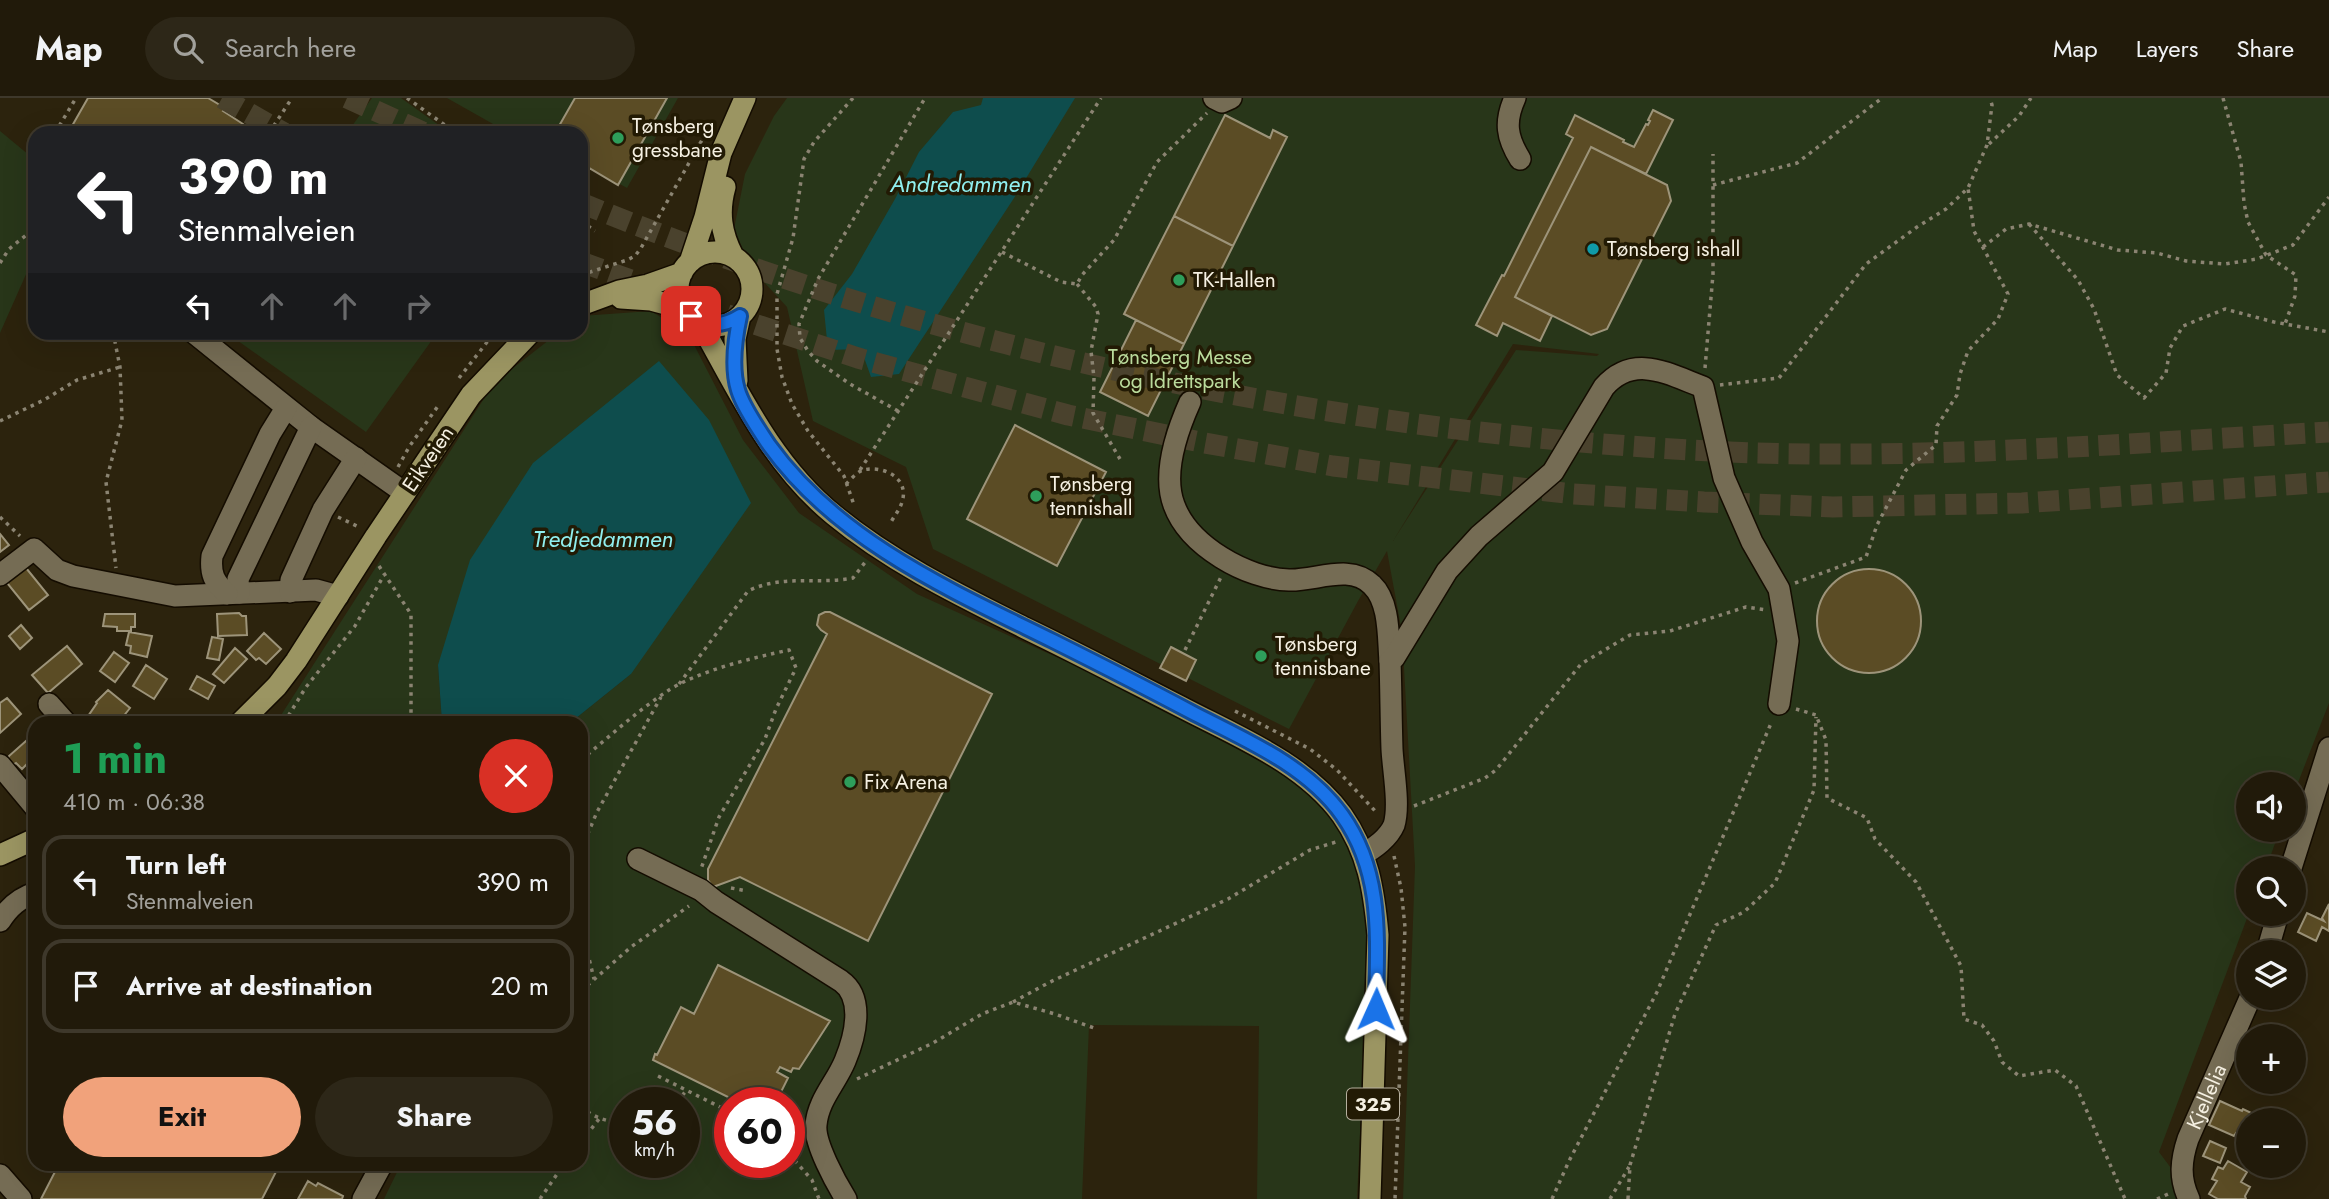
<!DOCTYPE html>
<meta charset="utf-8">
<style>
body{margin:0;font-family:Jost,sans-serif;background:#2d2718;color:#f1f3f6;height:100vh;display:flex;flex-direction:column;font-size:26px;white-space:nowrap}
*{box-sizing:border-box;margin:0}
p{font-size:23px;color:#a2a19c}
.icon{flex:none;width:38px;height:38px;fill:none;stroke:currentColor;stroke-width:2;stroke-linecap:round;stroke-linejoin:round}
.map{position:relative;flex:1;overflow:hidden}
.details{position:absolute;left:28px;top:618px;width:560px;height:455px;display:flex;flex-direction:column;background:#211a0a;border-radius:21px;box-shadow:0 7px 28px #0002,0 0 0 2px #3e382b}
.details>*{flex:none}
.top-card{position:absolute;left:28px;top:28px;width:560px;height:214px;border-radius:21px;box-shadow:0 7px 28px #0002,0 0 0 2px #3e382b;background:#202124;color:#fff;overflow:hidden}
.tools{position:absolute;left:2236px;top:674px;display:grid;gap:14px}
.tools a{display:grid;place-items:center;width:70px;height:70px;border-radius:50%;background:#211a0a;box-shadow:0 7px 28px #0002,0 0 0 2px #3e382b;font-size:35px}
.speed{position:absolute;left:609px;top:989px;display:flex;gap:14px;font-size:35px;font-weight:700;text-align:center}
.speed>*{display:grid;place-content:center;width:91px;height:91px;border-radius:50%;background:#211a0a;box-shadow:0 7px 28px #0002,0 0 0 2px #3e382b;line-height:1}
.speed small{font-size:18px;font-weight:400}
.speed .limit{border:10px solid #d22;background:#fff;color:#111}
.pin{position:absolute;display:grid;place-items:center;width:60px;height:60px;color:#fff;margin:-30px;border-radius:14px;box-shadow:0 4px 10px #0006}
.me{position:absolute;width:77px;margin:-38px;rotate:1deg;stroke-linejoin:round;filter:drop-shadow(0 0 5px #0008)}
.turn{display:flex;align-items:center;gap:24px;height:147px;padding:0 35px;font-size:32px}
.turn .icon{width:91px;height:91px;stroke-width:2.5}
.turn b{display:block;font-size:49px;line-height:60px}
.lanes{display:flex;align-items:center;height:66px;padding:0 35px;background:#0003;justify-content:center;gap:35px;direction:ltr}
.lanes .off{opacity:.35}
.round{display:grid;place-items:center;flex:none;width:74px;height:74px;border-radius:37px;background:#2d2718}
.summary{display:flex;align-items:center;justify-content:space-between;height:119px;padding:0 35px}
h1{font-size:42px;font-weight:700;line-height:52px;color:#1e9e55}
.button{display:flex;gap:14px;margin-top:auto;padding:14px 35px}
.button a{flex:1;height:80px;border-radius:42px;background:#f1a27b;color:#111;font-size:28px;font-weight:700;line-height:80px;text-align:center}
.button a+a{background:#2d2718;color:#f1f3f6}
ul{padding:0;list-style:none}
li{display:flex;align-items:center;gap:21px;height:94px;margin:0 14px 10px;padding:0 21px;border:4px solid #3e382b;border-radius:21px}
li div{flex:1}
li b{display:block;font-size:26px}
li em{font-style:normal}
header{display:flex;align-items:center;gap:42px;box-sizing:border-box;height:98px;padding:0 35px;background:#211a0a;border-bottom:2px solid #3e382b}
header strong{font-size:33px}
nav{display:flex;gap:38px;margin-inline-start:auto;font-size:24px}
.search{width:490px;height:63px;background:#2d2718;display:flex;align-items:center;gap:18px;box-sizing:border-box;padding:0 24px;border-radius:38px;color:#a2a19c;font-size:26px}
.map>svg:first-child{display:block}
.green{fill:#283619;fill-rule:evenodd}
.water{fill:#0e4d4d}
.building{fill:#5b4c25;stroke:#9d947a;stroke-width:2}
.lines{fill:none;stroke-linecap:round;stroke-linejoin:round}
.major-tunnel{stroke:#4a422d;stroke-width:21;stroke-dasharray:21 10;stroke-linecap:butt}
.minor-casing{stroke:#140c00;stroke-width:24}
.major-casing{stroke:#140c00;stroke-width:24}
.path{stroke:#8b8472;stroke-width:3.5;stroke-dasharray:3.5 5;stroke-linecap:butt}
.minor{stroke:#756c54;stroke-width:21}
.major{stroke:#9b9562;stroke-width:21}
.route-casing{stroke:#114b97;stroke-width:18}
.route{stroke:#1a73e8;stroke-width:12}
.leisure-dot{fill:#2e9e5b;stroke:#221a04;stroke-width:2.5}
.culture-dot{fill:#0f9aa8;stroke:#221a04;stroke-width:2.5}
.labels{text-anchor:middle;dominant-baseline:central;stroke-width:7;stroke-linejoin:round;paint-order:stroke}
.shield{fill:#221a04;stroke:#b6b09f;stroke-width:2}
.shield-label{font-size:19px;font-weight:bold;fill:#f5f0e2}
.poi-label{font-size:21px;fill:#f5f0e2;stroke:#221a04;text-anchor:start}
.park-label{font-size:21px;fill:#badb9c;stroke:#221a04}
.street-label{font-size:21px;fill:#f5f0e2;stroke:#221a04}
.water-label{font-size:23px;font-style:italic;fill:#90efef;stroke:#221a04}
</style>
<header>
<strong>Map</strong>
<div class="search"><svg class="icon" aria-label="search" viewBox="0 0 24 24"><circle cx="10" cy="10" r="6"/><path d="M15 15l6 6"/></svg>Search here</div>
<nav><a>Map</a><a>Layers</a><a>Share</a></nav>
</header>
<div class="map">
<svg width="2329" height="1101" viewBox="0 0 2329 1101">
<rect width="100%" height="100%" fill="#2c230d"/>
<path class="green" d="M 372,0 L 401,0 L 450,35 L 347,35 Z
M 447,0 L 678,0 L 627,90 L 598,74 L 581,35 L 562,35 L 556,31 L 553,35 L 509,35 Z
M 787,0 L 2329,0 L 2329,605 L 2294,695 L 2294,686 L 2249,686 L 2249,732 L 2280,732 L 2266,770 L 2249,770 L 2249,815 L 2159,1054 L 2194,1101 L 1403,1101 L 1415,768 L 1402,534 L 1387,453 L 1358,503 L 1289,631 L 933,451 L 906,369 L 813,323 L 787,209 L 751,170 L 734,131 L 745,76 L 774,18 ZM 1513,246 L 1599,256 L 1597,258 L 1516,252 L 1393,443 Z
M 0,33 L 35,62 L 35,156 L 0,235 Z
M 651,213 L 689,237 L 743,342 L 799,415 L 917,496 L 1173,612 L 1299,679 L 1347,739 L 1370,823 L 1357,1101 L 1257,1101 L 1259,928 L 1089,927 L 1082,1101 L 384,1101 L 400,1068 L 398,1066 L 581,1066 L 581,625 L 570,625 L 631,576 L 438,567 L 442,625 L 276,625 L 494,285 L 558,235 L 581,234 L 581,218 ZM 625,1004 L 684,1004 L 684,1064 L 625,1064 ZM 730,1004 L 789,1004 L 789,1064 L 730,1064 Z
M 227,235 L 437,235 L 366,334 Z"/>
<path class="water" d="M 983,0 L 1075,0 L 1014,100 L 899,276 L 871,279 L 861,251 L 828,252 L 824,212 L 852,176 L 895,101 L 919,54 L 953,14 L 981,7 Z
M 659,263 L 709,322 L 751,405 L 631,576 L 570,625 L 442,625 L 438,567 L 470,462 L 533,365 Z"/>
<path class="building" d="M 88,0 L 208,0 L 225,10 L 223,13 L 243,26 L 238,35 L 68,35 Z
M 575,0 L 667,0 L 618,87 L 589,70 L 581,85 L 581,35 L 555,35 Z
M 1653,12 L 1673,22 L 1646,76 L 1591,49 L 1515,199 L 1552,218 L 1540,243 L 1503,225 L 1497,238 L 1476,227 L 1502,177 L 1504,178 L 1573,40 L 1566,36 L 1575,17 L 1624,42 L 1623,44 L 1634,49 L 1646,26 L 1648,27 L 1650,23 L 1648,22 Z
M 1225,17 L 1270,40 L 1273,32 L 1287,39 L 1233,148 L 1174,118 Z
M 1591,49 L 1667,87 L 1671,103 L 1607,231 L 1591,237 L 1515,199 Z
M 1174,118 L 1233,148 L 1184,246 L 1124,216 Z
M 1136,222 L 1184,246 L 1148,318 L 1100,294 Z
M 1015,327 L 1106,374 L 1057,468 L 967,421 Z
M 0,436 L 9,447 L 0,454 Z
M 22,465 L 48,497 L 29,512 L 3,480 Z
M1817 523a52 52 0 1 1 104 0a52 52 0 1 1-104 0Z
M 825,514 L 830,514 L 992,596 L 868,843 L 740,779 L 713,789 L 708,782 L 708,771 L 827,536 L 821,532 L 817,527 L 819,517 Z
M 239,515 L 242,518 L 246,518 L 247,537 L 218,538 L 217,516 Z
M 105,516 L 135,516 L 135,529 L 131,529 L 131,533 L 117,533 L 117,529 L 103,528 Z
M 21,527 L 32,540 L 20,551 L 9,538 Z
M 129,534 L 152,538 L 147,559 L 130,555 L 131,548 L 126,547 Z
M 264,535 L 281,551 L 266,566 L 259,560 L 256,562 L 247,553 Z
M 212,539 L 223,541 L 219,562 L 207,560 Z
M 67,548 L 82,566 L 48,595 L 32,577 Z
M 1171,549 L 1196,562 L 1186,583 L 1160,570 Z
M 235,550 L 247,561 L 224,585 L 213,576 Z
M 114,554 L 129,565 L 115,584 L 100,573 Z
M 146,567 L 167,581 L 154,601 L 133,588 Z
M 197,578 L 215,588 L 208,601 L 190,591 Z
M 108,592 L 130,610 L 118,625 L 85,625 L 84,624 L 97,605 L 96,604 Z
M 7,600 L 21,616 L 0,635 L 0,605 Z
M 35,635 L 35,668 L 32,671 L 27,666 L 22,671 L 16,665 L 13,667 L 8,661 L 9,658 Z
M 2329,806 L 2329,833 L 2322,829 L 2316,843 L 2298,834 L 2307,815 L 2324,823 L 2322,820 Z
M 718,867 L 830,923 L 799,971 L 793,970 L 791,974 L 780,969 L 777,974 L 788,980 L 776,1004 L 738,1004 L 653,962 L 655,956 L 657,957 L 681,909 L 694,916 Z
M 2220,1003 L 2242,1013 L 2243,1011 L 2266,1022 L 2249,1022 L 2249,1041 L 2236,1035 L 2234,1038 L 2209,1027 Z
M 2210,1043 L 2226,1050 L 2220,1065 L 2203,1058 Z
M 2228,1063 L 2247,1074 L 2241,1084 L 2250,1089 L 2245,1098 L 2246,1101 L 2218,1101 L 2209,1096 L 2217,1083 L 2212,1081 L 2218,1069 L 2223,1071 Z
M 59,1066 L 280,1066 L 262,1101 L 41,1101 Z
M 308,1083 L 316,1088 L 318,1085 L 343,1098 L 342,1101 L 298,1101 Z"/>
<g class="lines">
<path class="major-tunnel" d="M 222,0 L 284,35
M 347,0 L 425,35
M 581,105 C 946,254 1336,336 1730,354 C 1930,362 2130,345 2329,334
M 581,164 L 739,221 L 858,260 L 1068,317 L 1205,345 L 1333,368 L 1573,396 L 1704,404 L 1833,409 L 2022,405 L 2329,384"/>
<g class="minor-casing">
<g id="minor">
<path d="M 1214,0 L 1222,4 L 1231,0"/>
<path d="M 1515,0 C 1504,24 1507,40 1520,61"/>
<path d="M 193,234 L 311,329 L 405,395"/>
<path d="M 1190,304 C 1177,333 1162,375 1174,407 C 1189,448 1247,481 1289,482 C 1316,483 1350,465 1372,487 C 1390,504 1388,540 1390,563"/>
<path d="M 0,477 L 34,451 L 57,472 L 73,478 L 175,498 L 316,492 L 338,498"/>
<path d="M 290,494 L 291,482 L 323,412 L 356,360"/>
<path d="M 239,495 L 238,481 L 311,329"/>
<path d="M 227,496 C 214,484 210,476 212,458 L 270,336 L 286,310"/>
<path d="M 49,606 L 66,625"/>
<path d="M 0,667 L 35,709"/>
<path d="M 1363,756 C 1374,751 1389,739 1394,727 C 1400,707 1393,672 1392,651 C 1391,622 1391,592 1390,563 L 1394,560 L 1447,473 L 1479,438 L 1553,374 L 1604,289 C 1634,255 1668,276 1703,289 L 1724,380 L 1752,444 L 1779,491 L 1788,543 L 1779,606"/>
<path d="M 638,761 L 701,792 L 716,804 L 841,883 C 865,900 855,939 845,963 C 836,985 818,1002 816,1027 C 814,1045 836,1085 846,1101"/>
<path d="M 2291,770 L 2329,650"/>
<path d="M 0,823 C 9,809 19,800 35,795"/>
<path d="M 2267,854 L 2278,816"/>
<path d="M 0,1077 L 21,1101"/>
<path d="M 363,1101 L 382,1066"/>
<path id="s1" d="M 2189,1101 C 2179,1080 2181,1062 2188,1041 L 2250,900"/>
</g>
</g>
<g class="major-casing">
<path id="major" d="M 725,89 C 718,114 721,135 733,158
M678 191a37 37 0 1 1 74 0a37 37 0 1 1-74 0Z
M 690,164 L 705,119 L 721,55 L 745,0
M 621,200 L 651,202 L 685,211
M 581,207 L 619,193 L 648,187 L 682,175
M 699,223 C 738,292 771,366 834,417 C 891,464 959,497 1025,530 C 1079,556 1132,584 1185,611 C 1239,639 1305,666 1342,717 C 1368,754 1374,792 1378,837 L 1370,1101
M 737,283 L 735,241 L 740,218
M 240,625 L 277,588 L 296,563 L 376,438 L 471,297 L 531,234
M 0,757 L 35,741"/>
</g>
<path class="path" d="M 407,0 L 456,35
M 853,0 L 814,44 L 804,61 L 793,140 L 777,196 L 777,251 L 782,279 L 792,306 L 808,333 L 844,378 L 854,407
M 2223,0 L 2241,64 L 2244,105 L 2248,124 L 2266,157 L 2296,177 L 2295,198 L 2285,226
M 55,35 L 76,0
M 269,35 L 292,0
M 1989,46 L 2019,18 L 2031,0
M 1713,87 L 1797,65 L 1882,0
M 581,123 L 595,133
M 2029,126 L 2078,182 L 2094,211 L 2117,277 L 2144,300 L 2166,275 L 2170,250 L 2183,228 L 2225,211 L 2274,224 L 2329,234
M 1983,149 L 2006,131 L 2029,126 L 2118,152 L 2157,155 L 2186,163 L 2225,166 L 2257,161 L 2293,147 L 2329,99
M 1002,154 L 1061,184 L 1077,186 L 1082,177 L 1114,142 L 1157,64 L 1207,15
M 0,165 L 9,151 L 35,130
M 581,177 L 627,162 L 635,158 L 641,150 L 711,26
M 1077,186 L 1096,209 L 1098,216 L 1091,253 L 1094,280 L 1093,315 L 1120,361
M 113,234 L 120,269 L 122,322 L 106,384 L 116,470
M 1705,270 L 1713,176 L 1713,56
M 459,280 L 495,234
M 1720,287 L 1779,280 L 1866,166 L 1917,129 L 1946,111 L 1968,90 L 1987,47 L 1992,7 L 1990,0
M 898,313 L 850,286 L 817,263 L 808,253 L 800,240 L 799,226 L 818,181 L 925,0
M 0,323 L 44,302 L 77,282 L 120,269
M 398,369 L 409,349 L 438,308
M 860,372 L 1101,0
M 846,386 C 851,381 857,374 863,372 C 883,367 910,380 902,404 C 900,411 895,417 891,424
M 0,419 L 20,438
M 338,419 L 359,429
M 379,468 L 411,516 L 411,625
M 1795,485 L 1866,459 L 1877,427 L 1906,372 L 1936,347 L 1937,328 L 1957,297 L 1960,276 L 1968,253 L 1998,221 L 2008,196 L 1974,133 L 1968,90
M 1185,552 L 1221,479
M 679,586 L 748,493 C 782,476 818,487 853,480 L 866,463
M 1796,611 L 1816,617 L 1826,642 L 1827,700 L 1867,720 L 1875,741 L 1916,784 L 1961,868 L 1964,921 L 1982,927 L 1994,943 L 2002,964 L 2019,978 L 2055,972 L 2076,988 L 2125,1101
M 1235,613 L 1310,651 L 1337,672 L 1377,715
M 284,625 L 306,589 L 355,528 L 384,477
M 581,662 C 609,639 636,614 666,594 C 697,573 752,560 789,552 L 796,570 L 776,611 L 765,641 L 719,719 L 701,771
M 1414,708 L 1485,680 L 1496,672 L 1581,566 L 1630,537 L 1670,533 L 1746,509 L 1766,512
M 581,752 L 597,714 L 661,599
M 1394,758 L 1401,790 L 1405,829 L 1395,1101
M 731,790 L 747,793
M 581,812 L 586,848 L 594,881
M 581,893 L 631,849 L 689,808
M 1013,904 L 1050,884 L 1228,801 L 1310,752 L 1336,744
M 658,978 L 730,1014
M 857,981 L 933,945 L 982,916 L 1013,904 L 1055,916 L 1094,930
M 677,1004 L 686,993
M 581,1008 C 593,1020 608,1024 625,1025
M 581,1044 L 599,1021
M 789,1056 L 812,1082 L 819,1101
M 540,1101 L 564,1066
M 1552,1101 L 1569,1063 L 1657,894 L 1772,623
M 1610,1101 L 1629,1069
M 1628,1101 L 1630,1067 L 1675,916 L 1716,827 L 1744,814 L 1775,785 L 1814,692 L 1816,619
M 2157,1101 L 2168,1096"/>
<use href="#minor" class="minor"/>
<use href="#major" class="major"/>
</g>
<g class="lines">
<g class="route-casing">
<path id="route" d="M 691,218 C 708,229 723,229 740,218 C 735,241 731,269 738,292 C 743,309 759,332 769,347 C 838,443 950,492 1053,543 C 1101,567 1148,591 1195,616 C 1246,642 1307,668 1342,717 C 1384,776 1377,842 1376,911"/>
</g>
<use href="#route" class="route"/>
</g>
<g class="leisure-dot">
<circle cx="618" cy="40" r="7"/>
<circle cx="1179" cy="182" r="7"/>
<circle cx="1036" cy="398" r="7"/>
<circle cx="1261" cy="558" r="7"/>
<circle cx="850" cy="684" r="7"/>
</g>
<circle class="culture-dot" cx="1593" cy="151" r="7"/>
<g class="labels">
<rect class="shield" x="1347" y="990.5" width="52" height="31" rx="5"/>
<g class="shield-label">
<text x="1373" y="1006">325</text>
</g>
<g class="poi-label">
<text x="632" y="28">Tønsberg<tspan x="632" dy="24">gressbane</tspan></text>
<text x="1607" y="151">Tønsberg ishall</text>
<text x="1193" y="182">TK-Hallen</text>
<text x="1050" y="386">Tønsberg<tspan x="1050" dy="24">tennishall</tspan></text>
<text x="1275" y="546">Tønsberg<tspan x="1275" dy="24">tennisbane</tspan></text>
<text x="864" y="684">Fix Arena</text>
</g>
<g class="park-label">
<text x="1180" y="259">Tønsberg Messe<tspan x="1180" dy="24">og Idrettspark</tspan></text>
</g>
<g class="street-label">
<text transform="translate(428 361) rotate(-56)">Eikveien</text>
<text stroke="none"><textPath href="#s1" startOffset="108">Kjellelia</textPath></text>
</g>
<g class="water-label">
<text x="961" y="86">Andredammen</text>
<text x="603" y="441">Tredjedammen</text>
</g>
</g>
</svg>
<div class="tools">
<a><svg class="icon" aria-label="sound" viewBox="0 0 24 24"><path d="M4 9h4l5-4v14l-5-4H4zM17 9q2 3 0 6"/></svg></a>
<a><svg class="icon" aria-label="search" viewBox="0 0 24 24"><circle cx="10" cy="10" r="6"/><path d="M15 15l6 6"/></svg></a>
<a><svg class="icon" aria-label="layers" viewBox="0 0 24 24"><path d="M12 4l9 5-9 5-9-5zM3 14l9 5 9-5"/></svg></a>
<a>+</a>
<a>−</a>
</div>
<div class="speed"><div>56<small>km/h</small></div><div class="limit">60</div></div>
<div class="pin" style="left:691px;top:218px;background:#d93025"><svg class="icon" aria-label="arrive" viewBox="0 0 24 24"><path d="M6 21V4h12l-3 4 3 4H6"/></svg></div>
<svg class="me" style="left:1376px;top:911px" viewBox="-20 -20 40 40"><path d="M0-17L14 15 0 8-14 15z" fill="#1a73e8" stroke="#fff" stroke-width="4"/></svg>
<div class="top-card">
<div class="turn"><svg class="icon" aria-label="left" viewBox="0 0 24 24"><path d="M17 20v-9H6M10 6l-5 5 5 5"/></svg><div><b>390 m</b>Stenmalveien</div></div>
<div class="lanes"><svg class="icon" aria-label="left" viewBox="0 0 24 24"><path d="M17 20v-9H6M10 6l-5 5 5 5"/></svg><svg class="icon off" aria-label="ahead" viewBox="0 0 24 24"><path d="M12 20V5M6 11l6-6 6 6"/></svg><svg class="icon off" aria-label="ahead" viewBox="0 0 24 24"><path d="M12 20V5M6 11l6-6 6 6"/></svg><svg class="icon off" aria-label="right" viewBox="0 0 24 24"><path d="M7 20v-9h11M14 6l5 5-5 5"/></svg></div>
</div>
<section class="details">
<div class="summary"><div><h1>1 min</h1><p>410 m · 06:38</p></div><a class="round" style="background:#d93025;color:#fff"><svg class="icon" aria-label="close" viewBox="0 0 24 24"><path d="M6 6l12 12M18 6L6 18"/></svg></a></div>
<ul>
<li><svg class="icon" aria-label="left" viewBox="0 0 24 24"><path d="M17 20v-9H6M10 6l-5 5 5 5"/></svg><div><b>Turn left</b><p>Stenmalveien</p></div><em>390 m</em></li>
<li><svg class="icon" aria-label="arrive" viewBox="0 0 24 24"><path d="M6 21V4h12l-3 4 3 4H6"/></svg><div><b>Arrive at destination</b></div><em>20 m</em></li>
</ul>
<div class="button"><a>Exit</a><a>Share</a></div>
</section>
</div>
